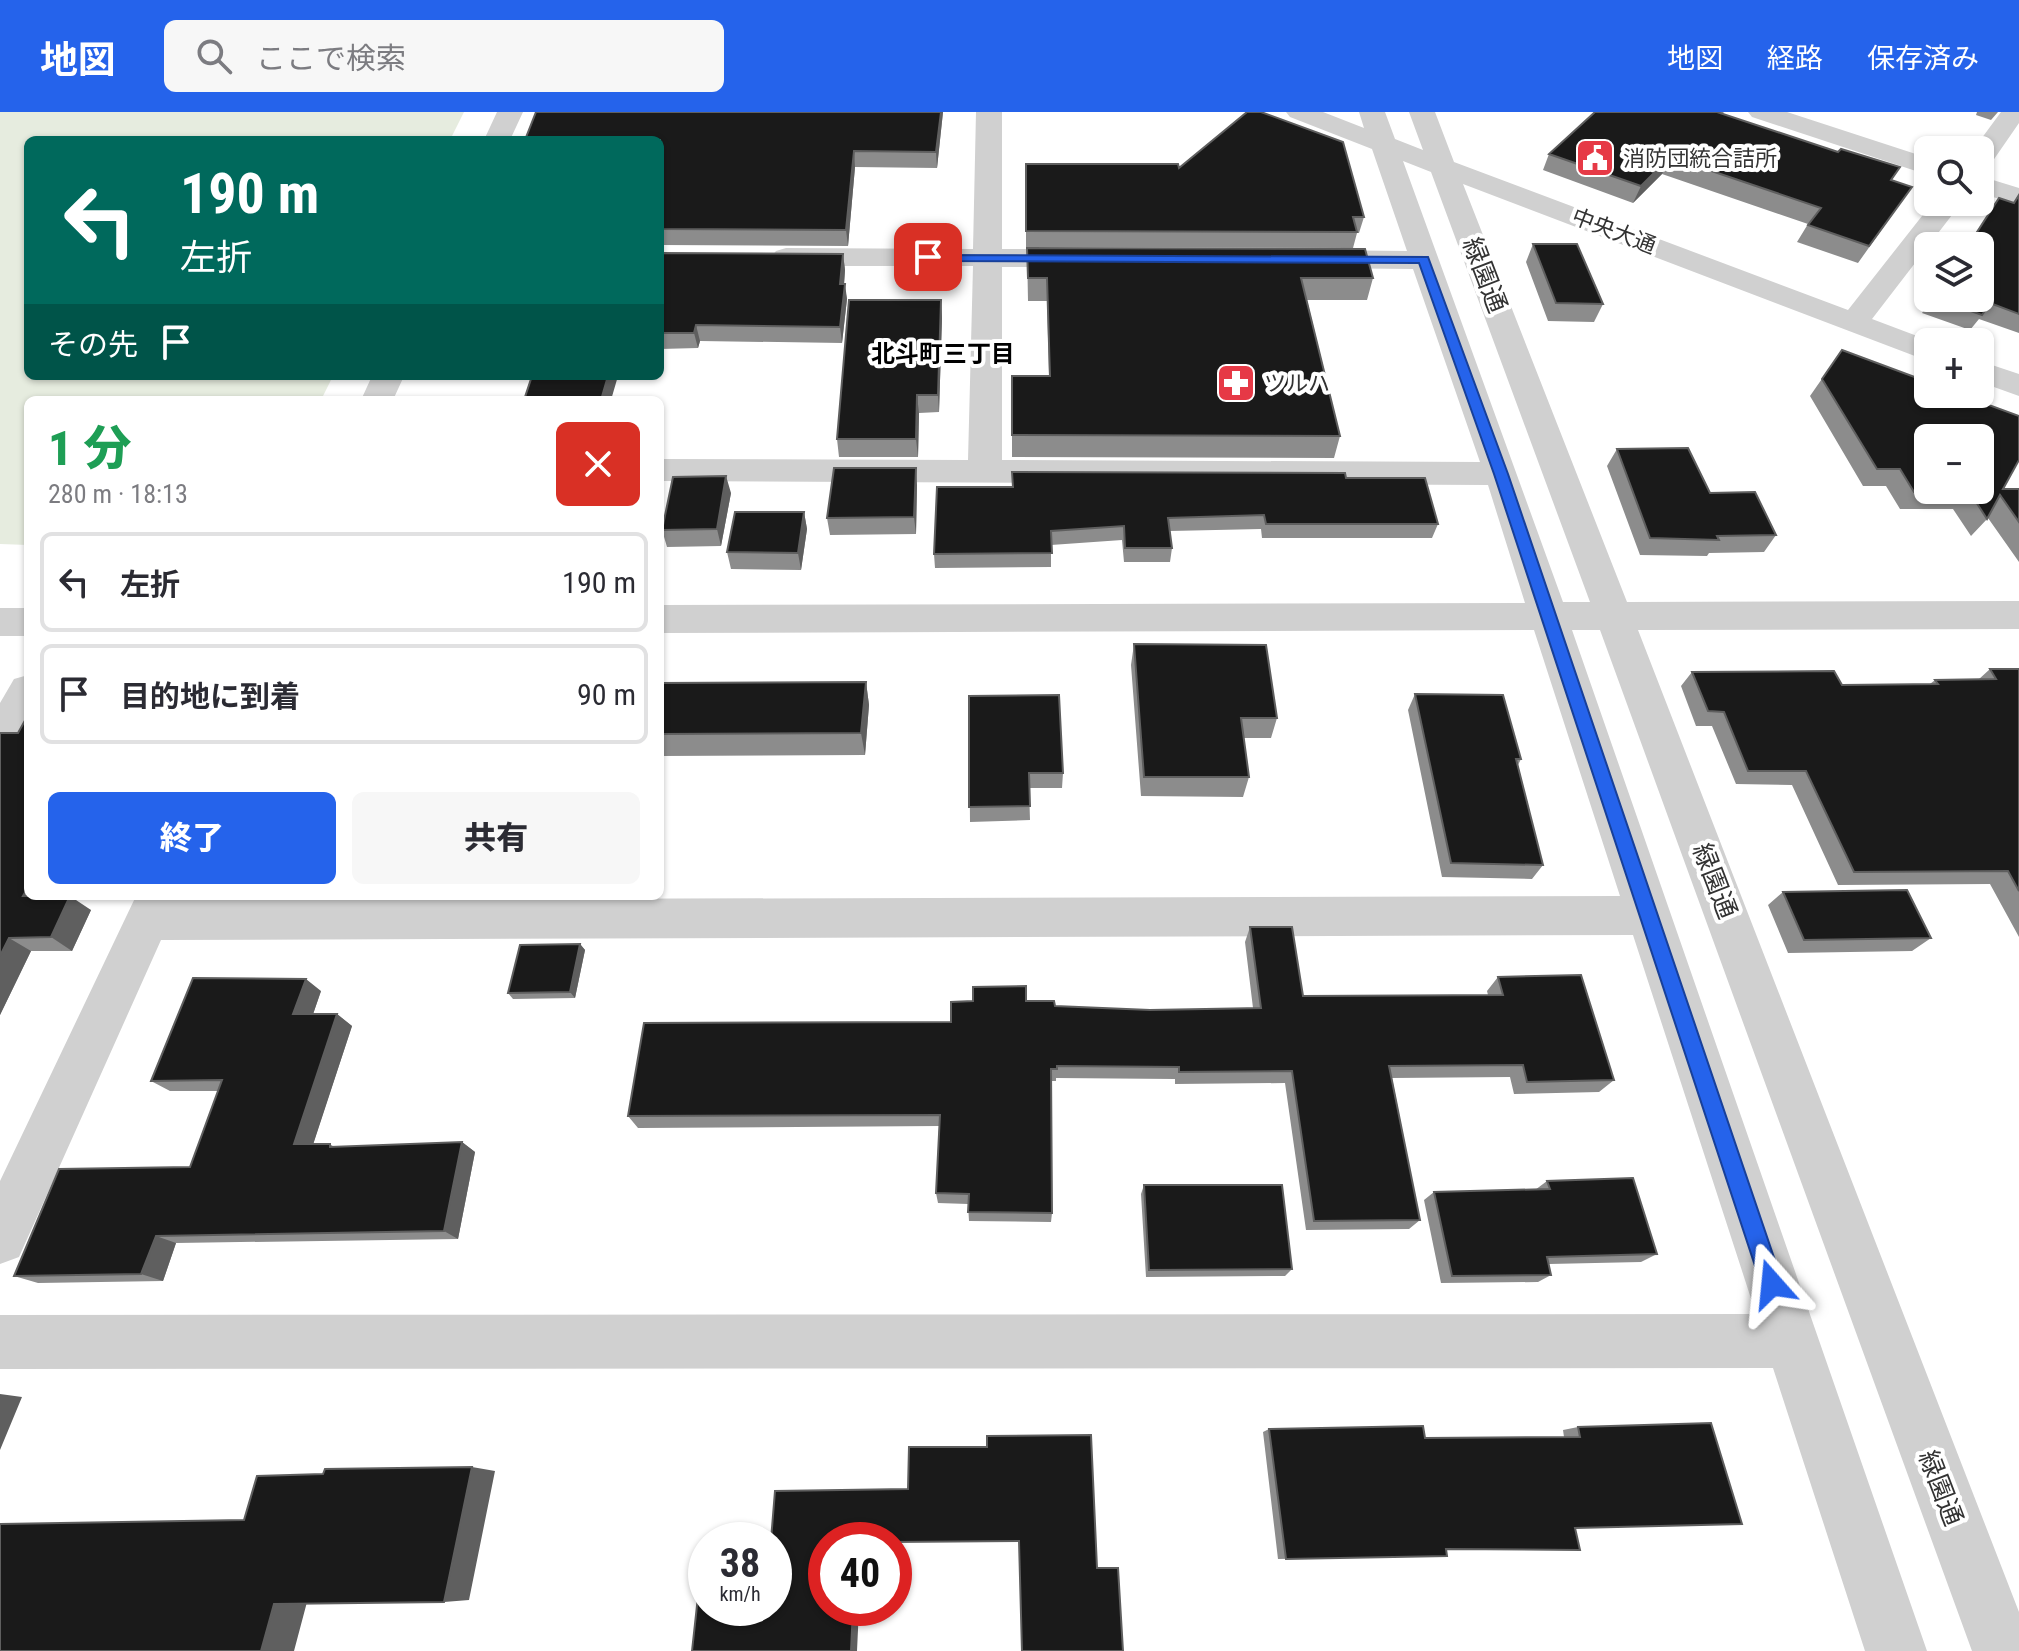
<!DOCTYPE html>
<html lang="ja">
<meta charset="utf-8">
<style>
body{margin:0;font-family:"Roboto Condensed","Noto Sans JP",sans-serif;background:#f7f7f7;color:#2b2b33;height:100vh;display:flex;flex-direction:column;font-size:30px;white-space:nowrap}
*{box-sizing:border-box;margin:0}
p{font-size:26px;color:#7c7c81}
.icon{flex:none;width:44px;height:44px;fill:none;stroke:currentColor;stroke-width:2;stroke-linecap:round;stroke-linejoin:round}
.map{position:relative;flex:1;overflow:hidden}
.sheet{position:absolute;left:24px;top:284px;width:640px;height:504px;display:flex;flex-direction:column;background:#fff;border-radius:12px;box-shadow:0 2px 6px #0004}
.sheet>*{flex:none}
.hud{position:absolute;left:24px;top:24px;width:640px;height:244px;border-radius:12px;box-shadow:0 2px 6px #0004;background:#00695c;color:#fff;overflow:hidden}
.fabs{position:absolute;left:1914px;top:24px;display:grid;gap:16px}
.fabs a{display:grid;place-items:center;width:80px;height:80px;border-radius:12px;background:#fff;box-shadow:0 2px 6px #0004;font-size:40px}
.speed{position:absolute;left:688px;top:1410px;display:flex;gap:16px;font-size:40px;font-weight:700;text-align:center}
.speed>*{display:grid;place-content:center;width:104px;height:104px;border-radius:50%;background:#fff;box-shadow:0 2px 6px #0004;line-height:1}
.speed small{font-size:20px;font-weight:400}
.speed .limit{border:12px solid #d22;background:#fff;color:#111}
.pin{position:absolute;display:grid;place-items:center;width:68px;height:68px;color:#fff;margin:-34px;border-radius:16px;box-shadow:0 4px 12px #0006}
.me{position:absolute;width:88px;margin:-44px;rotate:342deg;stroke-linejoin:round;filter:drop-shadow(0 0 6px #0008)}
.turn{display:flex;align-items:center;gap:28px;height:168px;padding:0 24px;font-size:36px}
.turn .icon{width:104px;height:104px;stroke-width:2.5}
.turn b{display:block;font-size:56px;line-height:68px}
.then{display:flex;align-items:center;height:76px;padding:0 24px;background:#0003;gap:16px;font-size:30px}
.round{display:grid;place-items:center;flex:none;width:84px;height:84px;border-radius:12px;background:#f7f7f7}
.head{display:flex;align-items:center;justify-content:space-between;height:136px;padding:0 24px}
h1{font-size:48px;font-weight:800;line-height:60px;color:#1e9e55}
.cta{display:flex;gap:16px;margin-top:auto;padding:16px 24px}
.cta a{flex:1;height:92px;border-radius:12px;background:#2563eb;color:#fff;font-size:32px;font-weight:800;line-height:92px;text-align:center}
.cta a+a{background:#f7f7f7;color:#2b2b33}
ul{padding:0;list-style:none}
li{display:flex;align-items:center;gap:24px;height:100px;margin:0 16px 12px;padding:0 8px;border:4px solid #e1e1e2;border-radius:12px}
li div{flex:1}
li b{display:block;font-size:30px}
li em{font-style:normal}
header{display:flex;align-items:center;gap:48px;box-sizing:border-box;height:112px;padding:0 40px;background:#2563eb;color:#fff}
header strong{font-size:38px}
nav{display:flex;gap:44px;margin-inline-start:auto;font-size:28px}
.search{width:560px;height:72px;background:#f7f7f7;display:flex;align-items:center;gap:20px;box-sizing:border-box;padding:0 28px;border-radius:12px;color:#7c7c81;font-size:30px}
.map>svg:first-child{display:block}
.green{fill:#e6ecdf}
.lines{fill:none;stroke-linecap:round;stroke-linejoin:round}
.minor{fill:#d0d0d0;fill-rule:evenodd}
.wall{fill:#8c8c8c}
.shaded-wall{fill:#5f5f5f}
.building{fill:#1a1a1a;stroke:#5f5f5f;stroke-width:2;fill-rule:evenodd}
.route{fill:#2563eb;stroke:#184099;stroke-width:2}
.labels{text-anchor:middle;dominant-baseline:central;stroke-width:8;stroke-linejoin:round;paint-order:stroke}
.far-poi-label{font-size:22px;fill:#333;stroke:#fff;text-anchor:start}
.far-street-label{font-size:22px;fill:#333;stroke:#fff}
.far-neighbourhood-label{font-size:24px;font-weight:bold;fill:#000;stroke:#fff}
.street-label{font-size:26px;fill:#333;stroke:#fff}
</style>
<header>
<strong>地図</strong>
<div class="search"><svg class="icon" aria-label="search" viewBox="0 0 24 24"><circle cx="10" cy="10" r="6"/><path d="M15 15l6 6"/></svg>ここで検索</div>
<nav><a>地図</a><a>経路</a><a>保存済み</a></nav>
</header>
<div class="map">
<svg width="2019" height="1539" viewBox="0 0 2019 1539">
<rect width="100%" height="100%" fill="#fff"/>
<path class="green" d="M 0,0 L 464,0 L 450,28 L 28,28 L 28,264 L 333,264 L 321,288 L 28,288 L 28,433 L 0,432 Z"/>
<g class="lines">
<path class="minor" d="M 497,0 L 523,0 L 510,28 L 484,28 Z
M 976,0 L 1002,0 L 1002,137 L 1085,137 L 1095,140 L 1100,146 L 1095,152 L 1085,155 L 1002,155 L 1002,348 L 1480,350 L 1413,157 L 1310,156 L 1300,153 L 1295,147 L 1300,141 L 1310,138 L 1407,139 L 1372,37 L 1290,5 L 1286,0 L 1323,0 L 1364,16 L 1359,0 L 1385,0 L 1395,27 L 1423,38 L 1409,0 L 1435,0 L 1454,50 L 1848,198 L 1933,90 L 1962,90 L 1872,207 L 1933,230 L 1928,230 L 1928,249 L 1463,72 L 1627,490 L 2019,489 L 2019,517 L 1638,518 L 2019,1500 L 2019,1539 L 1972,1539 L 1600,518 L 1572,518 L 1927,1539 L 1865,1539 L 1773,1256 L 0,1257 L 0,1203 L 1756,1202 L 1633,823 L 161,828 L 19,1145 L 0,1152 L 0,1069 L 136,784 L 180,784 L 178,788 L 1620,784 L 1534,518 L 660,521 L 660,493 L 1525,491 L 1488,373 L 660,369 L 660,347 L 968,348 L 973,154 L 786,154 L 776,151 L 771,145 L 776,139 L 786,136 L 973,137 ZM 1403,49 L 1431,60 L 1590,490 L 1563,490 Z
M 1748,0 L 1787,0 L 1928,46 L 1928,63 L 1752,5 Z
M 2001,0 L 2019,0 L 2019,11 L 1990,53 L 1980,55 L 1980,38 L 1973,38 Z
M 1980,64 L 2019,76 L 2019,93 L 1980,81 Z
M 1980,249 L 2019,262 L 2019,284 L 1980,270 Z
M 372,264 L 404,264 L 393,288 L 361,288 Z
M 0,496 L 28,496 L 28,524 L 0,524 Z
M 28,563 L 28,614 L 14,638 L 0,643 L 0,591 L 14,567 Z"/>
</g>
<path class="wall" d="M 943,0 L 937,56 L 855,55 L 848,134 L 660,133 L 660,28 Z
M 1595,0 L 1724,0 L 1722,2 L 1892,68 L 1912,75 L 1858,151 L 1797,130 L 1808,112 L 1662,62 L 1633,91 L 1543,58 L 1549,42 Z
M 1977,0 L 1998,0 L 1991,8 L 1976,3 Z
M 1026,52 L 1179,56 L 1364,105 L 1359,121 L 1357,121 L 1353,136 L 1026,135 Z
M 2019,82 L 2019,221 L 1979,207 L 1970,218 L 1922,201 L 1932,186 L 1980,186 L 1980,134 L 1967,134 L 1999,86 L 2013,91 Z
M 1533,132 L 1603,192 L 1594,210 L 1548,209 L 1526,150 Z
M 1027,136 L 1373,166 L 1367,188 L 1307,188 L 1340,324 L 1334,346 L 1012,345 L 1012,264 L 1049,264 L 1047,189 L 1028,189 Z
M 660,141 L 843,142 L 845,158 L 844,172 L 847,187 L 842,231 L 700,229 L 698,236 L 660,237 Z
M 941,188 L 942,206 L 939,300 L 919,301 L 918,345 L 839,345 L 837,327 Z
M 1842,238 L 2003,377 L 2019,377 L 2019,450 L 1988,406 L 1971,424 L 1953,397 L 1900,397 L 1886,374 L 1863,374 L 1810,284 Z
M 1617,337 L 1710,381 L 1776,423 L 1764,440 L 1709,441 L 1707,444 L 1640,443 L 1607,354 Z
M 1346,366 L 1438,412 L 1432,426 L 1262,426 L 1261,417 L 1170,419 L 1172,436 L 1170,450 L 1124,450 L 1122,428 L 1051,433 L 1051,455 L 935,456 L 934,442 L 1012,375 Z
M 917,373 L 916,422 L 830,423 L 827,406 Z
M 731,381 L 721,434 L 667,435 L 662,418 Z
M 804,400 L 807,417 L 801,458 L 731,457 L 727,440 Z
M 1134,532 L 1277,606 L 1271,626 L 1244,626 L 1249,665 L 1243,685 L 1141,684 L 1131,553 Z
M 1990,557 L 2019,557 L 2019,825 L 1990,772 L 1838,773 L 1792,673 L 1736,672 L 1712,614 L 1696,614 L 1681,574 L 1692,560 L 1842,573 L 1930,572 L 1935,568 L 1978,568 Z
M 866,570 L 869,593 L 865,643 L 660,644 L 660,571 Z
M 1415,582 L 1521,647 L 1518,653 L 1543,753 L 1532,767 L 1442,765 L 1408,598 Z
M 969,584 L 1063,661 L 1062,676 L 1029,676 L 1030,708 L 970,710 Z
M 0,621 L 28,784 L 91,798 L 72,839 L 31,839 L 0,903 Z
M 1783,780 L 1931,826 L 1912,839 L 1788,841 L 1768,793 Z
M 1250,815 L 1303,884 L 1488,883 L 1487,879 L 1498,865 L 1614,968 L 1599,980 L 1514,982 L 1510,965 L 1392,966 L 1420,1108 L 1409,1117 L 1306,1118 L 1285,971 L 1175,972 L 1175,967 L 1056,966 L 1056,969 L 1051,969 L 1052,1101 L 1051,1110 L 969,1109 L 968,1092 L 938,1091 L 936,1081 L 939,1014 L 638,1016 L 628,1004 L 951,910 L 1026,889 L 1055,894 L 1150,898 L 1253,896 L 1245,830 Z
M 580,832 L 585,838 L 575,886 L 513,887 L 508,881 Z
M 321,879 L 313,902 L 337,902 L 352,914 L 313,1032 L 330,1032 L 334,1035 L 462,1030 L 475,1040 L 458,1127 L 176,1131 L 163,1169 L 38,1171 L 14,1164 L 190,1055 L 218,979 L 170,979 L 151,969 Z
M 1547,1069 L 1657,1142 L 1641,1150 L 1549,1152 L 1551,1163 L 1538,1170 L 1441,1171 L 1424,1088 L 1434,1080 L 1535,1078 Z
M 1144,1073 L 1292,1157 L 1285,1164 L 1146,1165 L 1141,1082 Z
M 1711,1311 L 1575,1416 L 1446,1437 L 1447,1444 L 1278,1447 L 1263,1320 L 1269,1317 L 1425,1326 L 1564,1325 L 1563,1318 L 1578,1315 Z"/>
<path class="shaded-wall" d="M 941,0 L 943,0 L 937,56 L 936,40 Z
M 854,39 L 855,55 L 848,134 L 846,118 Z
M 1670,45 L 1662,62 L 1633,91 L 1641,74 Z
M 843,142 L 845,158 L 843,187 L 840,172 Z
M 845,172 L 847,187 L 842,231 L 840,215 Z
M 941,188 L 942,206 L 939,300 L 938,283 Z
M 696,213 L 700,229 L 698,236 L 694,221 Z
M 608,264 L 618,264 L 611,288 L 601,288 Z
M 917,283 L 919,301 L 918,345 L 916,327 Z
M 916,356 L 917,373 L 916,422 L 914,405 Z
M 726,364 L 731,381 L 721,434 L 717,417 Z
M 804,400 L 807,417 L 801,458 L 798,441 Z
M 866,570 L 869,593 L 865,643 L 861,621 Z
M 70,784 L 91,798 L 72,839 L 51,825 Z
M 9,826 L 31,839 L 0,903 L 0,844 Z
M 580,832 L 585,838 L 575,886 L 570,880 Z
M 306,867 L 321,879 L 309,914 L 293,902 Z
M 337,902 L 352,914 L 310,1042 L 294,1032 Z
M 462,1030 L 475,1040 L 458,1127 L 444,1119 Z
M 156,1124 L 176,1131 L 163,1169 L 141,1162 Z
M 0,1282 L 22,1285 L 0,1338 Z
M 472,1355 L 495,1359 L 469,1488 L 444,1490 Z
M 307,1490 L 294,1539 L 261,1539 L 274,1492 Z
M 853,1496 L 859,1496 L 857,1539 L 851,1539 Z"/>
<path class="building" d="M 536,0 L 941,0 L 936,40 L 854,39 L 846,118 L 660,117 L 660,28 L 525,28 Z
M 1247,0 L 1261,0 L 1343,30 L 1364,105 L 1353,105 L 1357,120 L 1026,119 L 1026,52 L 1178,52 L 1179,56 Z
M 1595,0 L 1717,0 L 1838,40 L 1841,37 L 1900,55 L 1891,68 L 1912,75 L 1869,134 L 1808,113 L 1821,96 L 1670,45 L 1641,74 L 1549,42 Z
M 2019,83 L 2019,202 L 1990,191 L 1982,203 L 1935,186 L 1980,186 L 1980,134 L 1968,134 L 1999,86 L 2014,91 Z
M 1533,132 L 1577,132 L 1603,192 L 1556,191 Z
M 1027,136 L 1365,137 L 1373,166 L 1301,166 L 1340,324 L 1012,323 L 1012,264 L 1050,264 L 1047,166 L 1028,166 Z
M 660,141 L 843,142 L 840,172 L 845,172 L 840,215 L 696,213 L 694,221 L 660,221 Z
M 849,188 L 941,188 L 938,283 L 917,283 L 916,327 L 837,327 Z
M 1842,238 L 1928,270 L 1928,282 L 1959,282 L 2019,304 L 2019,348 L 2003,377 L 2019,377 L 2019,410 L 2000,383 L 1987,407 L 1969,379 L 1914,380 L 1900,357 L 1877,357 L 1822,267 ZM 1928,326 L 1980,326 L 1980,378 L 1928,378 Z
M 532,264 L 608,264 L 601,288 L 524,288 Z
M 1688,336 L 1710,381 L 1755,380 L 1776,423 L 1717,424 L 1719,428 L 1650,426 L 1617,337 Z
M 834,356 L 916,356 L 914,405 L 827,406 Z
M 1012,360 L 1345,361 L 1346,366 L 1425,366 L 1438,412 L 1266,412 L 1264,403 L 1168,406 L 1172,436 L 1125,436 L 1124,414 L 1051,419 L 1052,441 L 934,442 L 937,375 L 1013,375 Z
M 726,364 L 717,417 L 662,418 L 673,365 Z
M 735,400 L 804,400 L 798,441 L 727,440 Z
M 1134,532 L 1266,533 L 1277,606 L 1241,606 L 1249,665 L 1144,665 Z
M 1990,557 L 2019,557 L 2019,779 L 2008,759 L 1854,760 L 1806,659 L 1748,659 L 1724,600 L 1708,599 L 1692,560 L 1834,559 L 1842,573 L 1938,572 L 1935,568 L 1996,567 Z
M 866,570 L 861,621 L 660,622 L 660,571 Z
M 1415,582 L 1503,583 L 1521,647 L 1516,647 L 1543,753 L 1451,751 Z
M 1059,583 L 1063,661 L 1029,661 L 1030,694 L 969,695 L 969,584 Z
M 28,603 L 28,775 L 23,784 L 70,784 L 51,825 L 9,826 L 0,844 L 0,621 L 18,621 Z
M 1907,778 L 1931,826 L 1804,828 L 1783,780 Z
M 1250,815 L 1292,815 L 1303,884 L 1503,883 L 1498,865 L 1581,863 L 1614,968 L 1527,970 L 1523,953 L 1389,954 L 1420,1108 L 1314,1109 L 1292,959 L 1179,960 L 1179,955 L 1057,954 L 1057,957 L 1051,957 L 1052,1101 L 968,1100 L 969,1082 L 936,1081 L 940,1003 L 628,1004 L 644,911 L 951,910 L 951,890 L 973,889 L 973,875 L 1026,874 L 1026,889 L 1054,889 L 1055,894 L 1150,898 L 1261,896 Z
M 580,832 L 570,880 L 508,881 L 520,833 Z
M 193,866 L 306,867 L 293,902 L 337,902 L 294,1032 L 330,1032 L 330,1035 L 462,1030 L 444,1119 L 156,1124 L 141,1162 L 14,1164 L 59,1057 L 190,1055 L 222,968 L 151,969 Z
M 1633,1066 L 1657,1142 L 1547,1145 L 1551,1163 L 1452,1164 L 1434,1080 L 1550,1077 L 1547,1069 Z
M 1144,1073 L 1282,1073 L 1292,1157 L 1149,1158 Z
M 1711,1311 L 1742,1412 L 1575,1416 L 1580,1438 L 1446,1437 L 1447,1444 L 1286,1447 L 1269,1317 L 1423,1314 L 1425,1326 L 1580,1325 L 1578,1315 Z
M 1091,1323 L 1097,1456 L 1118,1456 L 1123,1539 L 1022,1539 L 1019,1429 L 894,1430 L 894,1428 L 826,1428 L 826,1496 L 853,1496 L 851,1539 L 692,1539 L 703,1439 L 706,1439 L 706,1496 L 774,1496 L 774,1428 L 771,1428 L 775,1379 L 908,1377 L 909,1335 L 987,1335 L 987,1324 Z
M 472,1355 L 444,1490 L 274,1492 L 261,1539 L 0,1539 L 0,1412 L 244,1408 L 257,1364 L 323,1362 L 325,1357 Z"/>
<path class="route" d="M 924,143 L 1428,145 L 1508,362 L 1783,1172 L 1780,1180 L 1772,1183 L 1764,1180 L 1761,1172 L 1494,362 L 1419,151 L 928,149 L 924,148 Z"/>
<defs>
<g id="civic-square" transform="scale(2)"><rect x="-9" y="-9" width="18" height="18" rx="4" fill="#e63946" stroke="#fff"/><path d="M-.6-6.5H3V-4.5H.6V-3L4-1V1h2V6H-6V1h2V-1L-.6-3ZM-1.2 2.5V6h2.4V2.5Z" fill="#fff"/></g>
<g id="pharmacy-square" transform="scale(2)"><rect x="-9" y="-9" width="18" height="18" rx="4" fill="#e63946" stroke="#fff"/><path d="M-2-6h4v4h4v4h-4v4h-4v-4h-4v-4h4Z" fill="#fff"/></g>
</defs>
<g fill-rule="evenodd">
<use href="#civic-square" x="1595" y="46"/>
<use href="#pharmacy-square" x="1236" y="271"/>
</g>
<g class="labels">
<g class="far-poi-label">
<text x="1623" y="46">消防団統合詰所</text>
<text x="1264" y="271">ツルハ</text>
</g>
<g class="far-street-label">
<text transform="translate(1614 119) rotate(21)">中央大通</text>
</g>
<g class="far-neighbourhood-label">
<text x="943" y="242">北斗町三丁目</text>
</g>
<g class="street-label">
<text transform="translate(1485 163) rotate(69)">緑園通</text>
<text transform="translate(1715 769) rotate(69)">緑園通</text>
<text transform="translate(1941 1376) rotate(69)">緑園通</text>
</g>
</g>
</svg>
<div class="fabs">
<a><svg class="icon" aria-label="search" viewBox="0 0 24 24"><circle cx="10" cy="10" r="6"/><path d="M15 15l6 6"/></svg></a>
<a><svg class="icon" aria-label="layers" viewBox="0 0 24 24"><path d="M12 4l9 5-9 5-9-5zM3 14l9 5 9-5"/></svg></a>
<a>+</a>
<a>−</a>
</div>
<div class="speed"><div>38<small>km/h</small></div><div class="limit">40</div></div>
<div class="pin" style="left:928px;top:145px;background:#d93025"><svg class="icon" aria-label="arrive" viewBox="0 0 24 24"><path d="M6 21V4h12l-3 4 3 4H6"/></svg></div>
<svg class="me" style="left:1772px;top:1172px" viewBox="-20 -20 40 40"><path d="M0-17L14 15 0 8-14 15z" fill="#2563eb" stroke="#fff" stroke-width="4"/></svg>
<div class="hud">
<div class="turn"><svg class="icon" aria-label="left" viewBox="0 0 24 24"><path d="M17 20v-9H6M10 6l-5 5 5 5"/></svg><div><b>190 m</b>左折</div></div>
<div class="then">その先<svg class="icon" aria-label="arrive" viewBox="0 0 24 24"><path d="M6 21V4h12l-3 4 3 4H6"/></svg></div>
</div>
<section class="sheet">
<div class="head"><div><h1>1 分</h1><p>280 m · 18:13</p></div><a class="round" style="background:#d93025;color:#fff"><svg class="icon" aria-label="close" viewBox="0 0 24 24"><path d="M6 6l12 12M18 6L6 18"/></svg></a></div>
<ul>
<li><svg class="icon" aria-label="left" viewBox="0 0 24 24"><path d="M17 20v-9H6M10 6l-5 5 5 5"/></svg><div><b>左折</b></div><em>190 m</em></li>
<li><svg class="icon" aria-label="arrive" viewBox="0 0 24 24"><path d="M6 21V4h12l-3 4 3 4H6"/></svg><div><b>目的地に到着</b></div><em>90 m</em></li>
</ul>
<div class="cta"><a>終了</a><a>共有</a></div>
</section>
</div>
